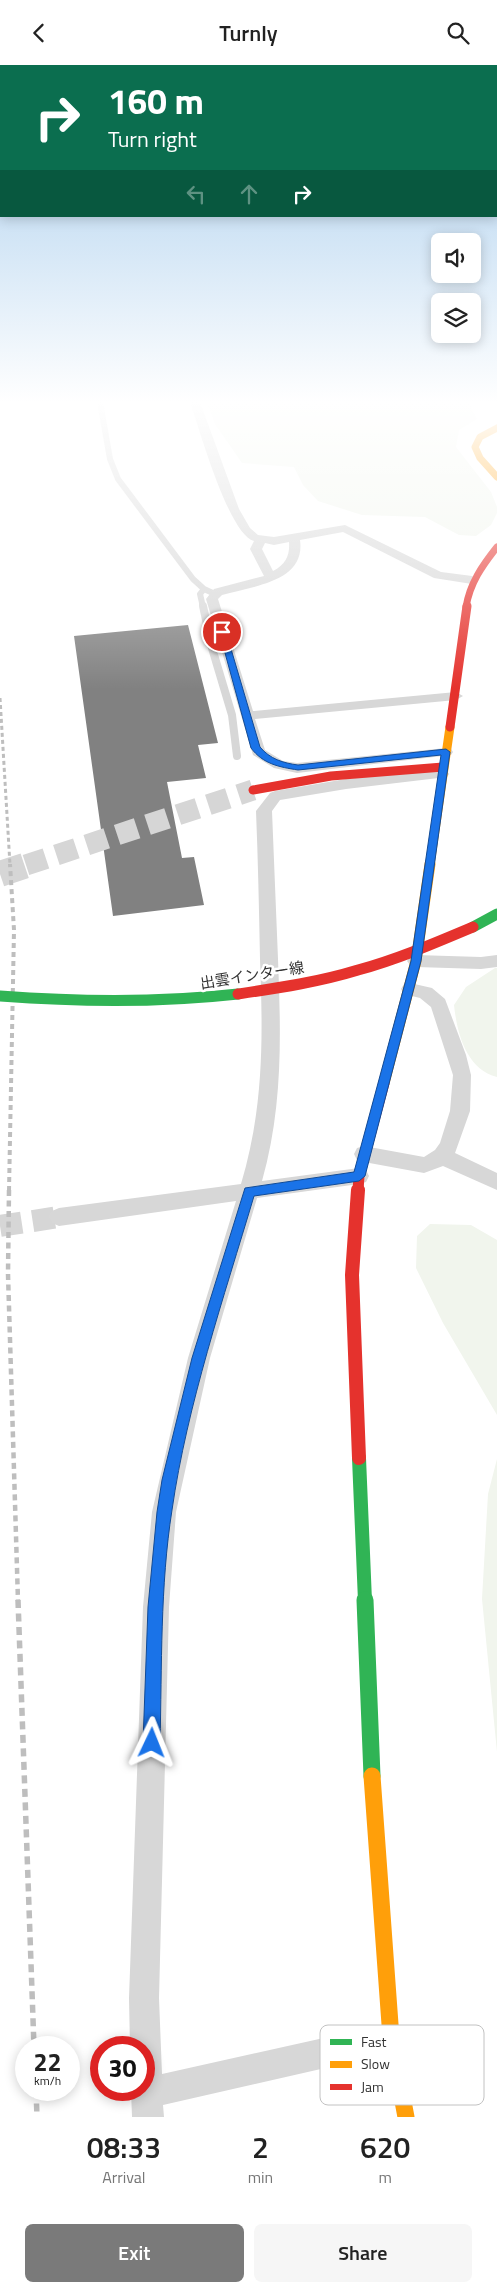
<!DOCTYPE html>
<meta charset="utf-8">
<style>
body{margin:0;font-family:"Titillium Web","Noto Sans JP",sans-serif;background:#f6f6f6;color:#222;height:100vh;display:flex;flex-direction:column;font-size:19px;white-space:nowrap}
*{box-sizing:border-box;margin:0}
p{font-size:16px;color:#767676}
.icon{flex:none;width:28px;height:28px;fill:none;stroke:currentColor;stroke-width:2;stroke-linecap:round;stroke-linejoin:round}
.map{position:relative;height:2052px;overflow:hidden}
.side{display:flex;flex-direction:column;background:#fff;flex:1}
.side>*{flex:none}
.banner{position:absolute;left:0px;top:0px;width:498px;height:152px;box-shadow:0 2px 12px #0003;background:#0b6e4f;color:#fff;overflow:hidden}
.fabs{position:absolute;left:431px;top:168px;display:grid;gap:10px}
.fabs a{display:grid;place-items:center;width:50px;height:50px;border-radius:8px;background:#fff;box-shadow:0 2px 12px #0003;font-size:25px}
.speed{position:absolute;left:15px;top:1971px;display:flex;gap:10px;font-size:25px;font-weight:700;text-align:center}
.speed>*{display:grid;place-content:center;width:65px;height:65px;border-radius:50%;background:#fff;box-shadow:0 2px 12px #0003;line-height:1}
.speed small{font-size:12px;font-weight:400}
.speed .limit{border:8px solid #d22;background:#fff;color:#111}
.pin{position:absolute;display:grid;place-items:center;width:42px;height:42px;color:#fff;margin:-21px;border:2px solid #fff;border-radius:50%;box-shadow:0 1px 5px #0007}
.me{position:absolute;width:55px;margin:-28px;rotate:2deg;stroke-linejoin:round;filter:drop-shadow(0 0 4px #0008)}
.turn{display:flex;align-items:center;gap:18px;height:105px;padding:0 25px;font-size:22px}
.turn .icon{width:65px;height:65px;stroke-width:2.5}
.turn b{display:block;font-size:35px;line-height:42px}
.lanes{display:flex;align-items:center;height:48px;padding:0 25px;background:#0003;justify-content:center;gap:25px;direction:ltr}
.lanes .off{opacity:.35}
.eta{display:flex;justify-content:space-evenly;align-items:center;height:85px;text-align:center}
.eta b{font-size:30px;font-weight:600;line-height:35px}
.primary-button{display:flex;gap:10px;margin-top:auto;padding:10px 25px}
.primary-button a{flex:1;height:58px;border-radius:8px;background:#7a7a7a;color:#fff;font-size:20px;font-weight:600;line-height:58px;text-align:center}
.primary-button a+a{background:#f6f6f6;color:#222}
header{display:flex;justify-content:space-between;align-items:center;height:65px;padding:0 25px;background:#fff;font-size:22px;font-weight:600}
.map>svg:first-child{display:block}
.green{fill:#f1f5ed}
.building{fill:#818181}
.lines{fill:none;stroke-linecap:round;stroke-linejoin:round}
.street-tunnel{stroke:#d6d6d6;stroke-width:22;stroke-dasharray:22 11;stroke-linecap:butt}
.secondary-tunnel-far1{stroke:#d6d6d6;stroke-width:21;stroke-dasharray:21 11;stroke-linecap:butt}
.secondary-tunnel{stroke:#d6d6d6;stroke-width:26;stroke-dasharray:26 13;stroke-linecap:butt}
.lane-far1{stroke:#d7d7d7;stroke-width:6}
.lane{stroke:#d7d7d7;stroke-width:8}
.street{fill:#d7d7d7;fill-rule:evenodd}
.fast-far2{stroke:#30b455;stroke-width:11}
.fast-far1{stroke:#30b455;stroke-width:14}
.fast{stroke:#30b455;stroke-width:17}
.slow-far3{stroke:#ff9f0a;stroke-width:7}
.slow-far2{stroke:#ff9f0a;stroke-width:9}
.slow-far1{stroke:#ff9f0a;stroke-width:11}
.slow{stroke:#ff9f0a;stroke-width:17}
.jam-far3{stroke:#e5322d;stroke-width:7}
.jam-far2{stroke:#e5322d;stroke-width:9}
.jam-far1{stroke:#e5322d;stroke-width:11}
.jam{stroke:#e5322d;stroke-width:14}
.rail-far3{stroke:#bebebe;stroke-width:3;stroke-dasharray:4 3;stroke-linecap:butt}
.rail-far2{stroke:#bebebe;stroke-width:4;stroke-dasharray:5 4;stroke-linecap:butt}
.rail-far1{stroke:#bebebe;stroke-width:4.5;stroke-dasharray:6 4.5;stroke-linecap:butt}
.rail{stroke:#bebebe;stroke-width:5.5;stroke-dasharray:8 5.5;stroke-linecap:butt}
.fast-bridge{stroke:#30b455;stroke-width:11}
.jam-bridge{stroke:#e5322d;stroke-width:11}
.route{fill:#1a73e8;stroke:#114b97}
.labels{text-anchor:middle;dominant-baseline:central;stroke-width:5;stroke-linejoin:round;paint-order:stroke}
.street-label{font-size:15px;fill:#333;stroke:#fff}
.key{fill:#fff;stroke:#c2c2c2;stroke-width:1}
.key-label{font-size:14px;fill:#333}
</style>
<header><svg class="icon" aria-label="back" viewBox="0 0 24 24"><path d="M15 5l-7 7 7 7"/></svg>Turnly<svg class="icon" aria-label="search" viewBox="0 0 24 24"><circle cx="10" cy="10" r="6"/><path d="M15 15l6 6"/></svg></header>
<div class="map">
<svg width="497" height="2052" viewBox="0 0 497 2052">
<rect width="100%" height="100%" fill="#fff"/>
<path class="green" d="M 207,337 L 468,337 L 477,354 L 459,365 L 456,382 L 491,427 L 497,442 L 497,448 L 491,460 L 476,471 L 459,470 L 425,452 L 362,450 L 318,436 L 303,420 L 294,402 L 242,398 L 215,359 Z
M 495,903 L 497,903 L 497,1012 C 466,1004 457,968 454,940 L 466,922 Z
M 430,1159 L 471,1160 L 497,1175 L 497,1350 L 443,1258 L 416,1203 L 417,1171 Z
M 497,1394 L 497,1687 L 482,1534 L 488,1429 Z"/>
<path class="building" d="M 188,560 L 218,678 L 198,680 L 206,713 L 167,717 L 182,793 L 194,792 L 204,840 L 113,851 L 74,571 Z"/>
<g class="lines">
<path class="street-tunnel" d="M 0,1161 L 59,1152"/>
<path class="secondary-tunnel-far1" d="M 26,800 L 253,725"/>
<path class="secondary-tunnel" d="M 0,809 L 30,799"/>
<path class="lane-far1" d="M 100,337 L 110,394 L 118,414 L 193,514 L 204,524 L 215,529
M 203,542 L 200,529 L 204,524"/>
<path class="lane" d="M 203,541 L 212,583 L 232,650 L 237,691"/>
<path class="street" d="M 190,337 L 200,337 L 239,444 L 250,463 L 258,470 L 274,472 L 345,460 L 441,507 L 472,511 L 478,515 L 472,519 L 434,513 L 343,467 L 300,475 C 306,517 253,521 222,530 L 218,534 L 253,646 L 456,627 L 463,631 L 456,635 L 255,654 L 265,685 L 283,696 L 297,698 L 446,683 L 451,684 L 453,687 L 451,690 L 297,708 L 274,703 L 253,690 L 206,534 L 214,524 L 264,511 L 250,484 L 254,476 C 229,470 199,363 190,337 ZM 289,477 C 290,490 286,499 273,506 L 262,484 L 265,478 L 274,480 Z
M 442,704 L 447,706 L 449,709 L 447,712 L 346,724 L 280,735 L 272,746 C 274,796 276,845 278,894 C 281,970 283,1042 262,1116 L 359,1103 L 366,1105 L 369,1111 L 366,1117 L 359,1119 L 257,1133 L 210,1293 L 176,1447 L 169,1542 L 159,1933 L 162,2009 L 391,1958 L 402,1962 L 406,1973 L 402,1984 L 391,1988 L 163,2040 L 164,2052 L 132,2052 L 131,2025 L 144,2025 L 144,1982 L 130,1982 L 129,1933 L 143,1542 L 152,1447 L 188,1293 L 236,1136 L 59,1161 L 52,1158 L 49,1152 L 52,1146 L 59,1143 L 241,1119 C 264,1042 263,973 260,894 C 259,844 258,795 256,746 L 270,728 L 275,726 L 346,714 Z
M 416,890 L 481,892 L 497,890 L 497,902 L 481,904 L 416,902 L 410,900 L 407,896 L 410,892 Z
M 410,918 L 432,923 L 445,934 L 466,990 L 471,1010 L 470,1046 L 455,1088 L 497,1108 L 497,1125 L 443,1101 L 424,1108 L 364,1097 L 357,1095 L 354,1089 L 357,1083 L 364,1081 L 424,1092 L 435,1085 L 440,1078 L 450,1046 L 453,1010 L 431,942 L 420,933 L 404,929 L 401,924 L 404,919 Z"/>
<path class="fast-far2" d="M 473,862 L 497,849"/>
<path class="fast-far1" d="M 359,1393 L 365,1536"/>
<path class="fast" d="M 365,1535 L 372,1711"/>
<path class="slow-far3" d="M 497,363 L 480,372 L 475,382 L 480,393 L 497,412"/>
<path class="slow-far2" d="M 430,800 L 450,662"/>
<path class="slow-far1" d="M 384,1018 L 416,896 L 430,799"/>
<path class="slow" d="M 372,1711 L 391,1973 L 406,2052"/>
<path class="jam-far3" d="M 466,542 C 470,518 482,501 497,482"/>
<path class="jam-far2" d="M 450,662 L 467,541
M 253,725 L 331,711 L 443,702"/>
<path class="jam-far1" d="M 358,1126 L 359,1111 L 384,1018"/>
<path class="jam" d="M 358,1125 L 352,1210 L 359,1393"/>
<path class="rail-far3" d="M 0,633 L 10,800"/>
<path class="rail-far2" d="M 9,1126 L 14,865 L 10,799"/>
<path class="rail-far1" d="M 9,1125 L 8,1209 L 18,1536"/>
<path class="rail" d="M 18,1535 L 34,1982
M 36,2025 L 37,2052"/>
<path class="fast-bridge" d="M 0,931 C 80,937 158,938 238,929"/>
<path class="jam-bridge" d="M 238,929 C 278,923 319,917 358,905 C 398,894 435,878 473,862"/>
</g>
<linearGradient id="sky" x2="0" y2="1"><stop stop-color="#a3caec"/><stop offset="0.54" stop-color="#fff"/><stop offset="1" stop-color="#fff" stop-opacity="0"/></linearGradient>
<rect width="497" height="624" fill="url(#sky)"/>
<path class="route" d="M 219,566 L 226,567 L 260,682 C 270,694 283,698 298,700 L 446,684 L 450,687 L 421,896 L 365,1111 L 359,1116 L 254,1131 C 224,1232 187,1340 172,1445 C 160,1521 162,1601 160,1678 L 157,1684 L 152,1687 L 146,1684 L 143,1678 L 148,1542 L 157,1447 L 162,1415 L 192,1293 L 245,1123 L 354,1107 L 411,896 L 441,690 L 298,705 C 279,702 263,699 251,683 Z"/>
<g class="labels">
<g class="street-label">
<text transform="translate(252 910) rotate(-9)">出雲インター線</text>
</g>
</g>
<rect x="320" y="1960" width="164" height="80" rx="8" class="key"/>
<rect x="330" y="1974" width="22" height="6" fill="#30b455"/>
<rect x="330" y="1996" width="22" height="7" fill="#ff9f0a"/>
<rect x="330" y="2019" width="22" height="6" fill="#e5322d"/>
<g class="key-label">
<text x="361" y="1982">Fast</text>
<text x="361" y="2004">Slow</text>
<text x="361" y="2027">Jam</text>
</g>
</svg>
<div class="fabs">
<a><svg class="icon" aria-label="sound" viewBox="0 0 24 24"><path d="M4 9h4l5-4v14l-5-4H4zM17 9q2 3 0 6"/></svg></a>
<a><svg class="icon" aria-label="layers" viewBox="0 0 24 24"><path d="M12 4l9 5-9 5-9-5zM3 14l9 5 9-5"/></svg></a>
</div>
<div class="speed"><div>22<small>km/h</small></div><div class="limit">30</div></div>
<div class="pin" style="left:222px;top:567px;background:#d93025"><svg class="icon" aria-label="arrive" viewBox="0 0 24 24"><path d="M6 21V4h12l-3 4 3 4H6"/></svg></div>
<svg class="me" style="left:152px;top:1678px" viewBox="-20 -20 40 40"><path d="M0-17L14 15 0 8-14 15z" fill="#1a73e8" stroke="#fff" stroke-width="4"/></svg>
<div class="banner">
<div class="turn"><svg class="icon" aria-label="right" viewBox="0 0 24 24"><path d="M7 20v-9h11M14 6l5 5-5 5"/></svg><div><b>160 m</b>Turn right</div></div>
<div class="lanes"><svg class="icon off" aria-label="left" viewBox="0 0 24 24"><path d="M17 20v-9H6M10 6l-5 5 5 5"/></svg><svg class="icon off" aria-label="ahead" viewBox="0 0 24 24"><path d="M12 20V5M6 11l6-6 6 6"/></svg><svg class="icon" aria-label="right" viewBox="0 0 24 24"><path d="M7 20v-9h11M14 6l5 5-5 5"/></svg></div>
</div>
</div>
<section class="side">
<div class="eta">
<div><b>08:33</b><p>Arrival</p></div>
<div><b>2</b><p>min</p></div>
<div><b>620</b><p>m</p></div>
</div>
<div class="primary-button"><a>Exit</a><a>Share</a></div>
</section>
